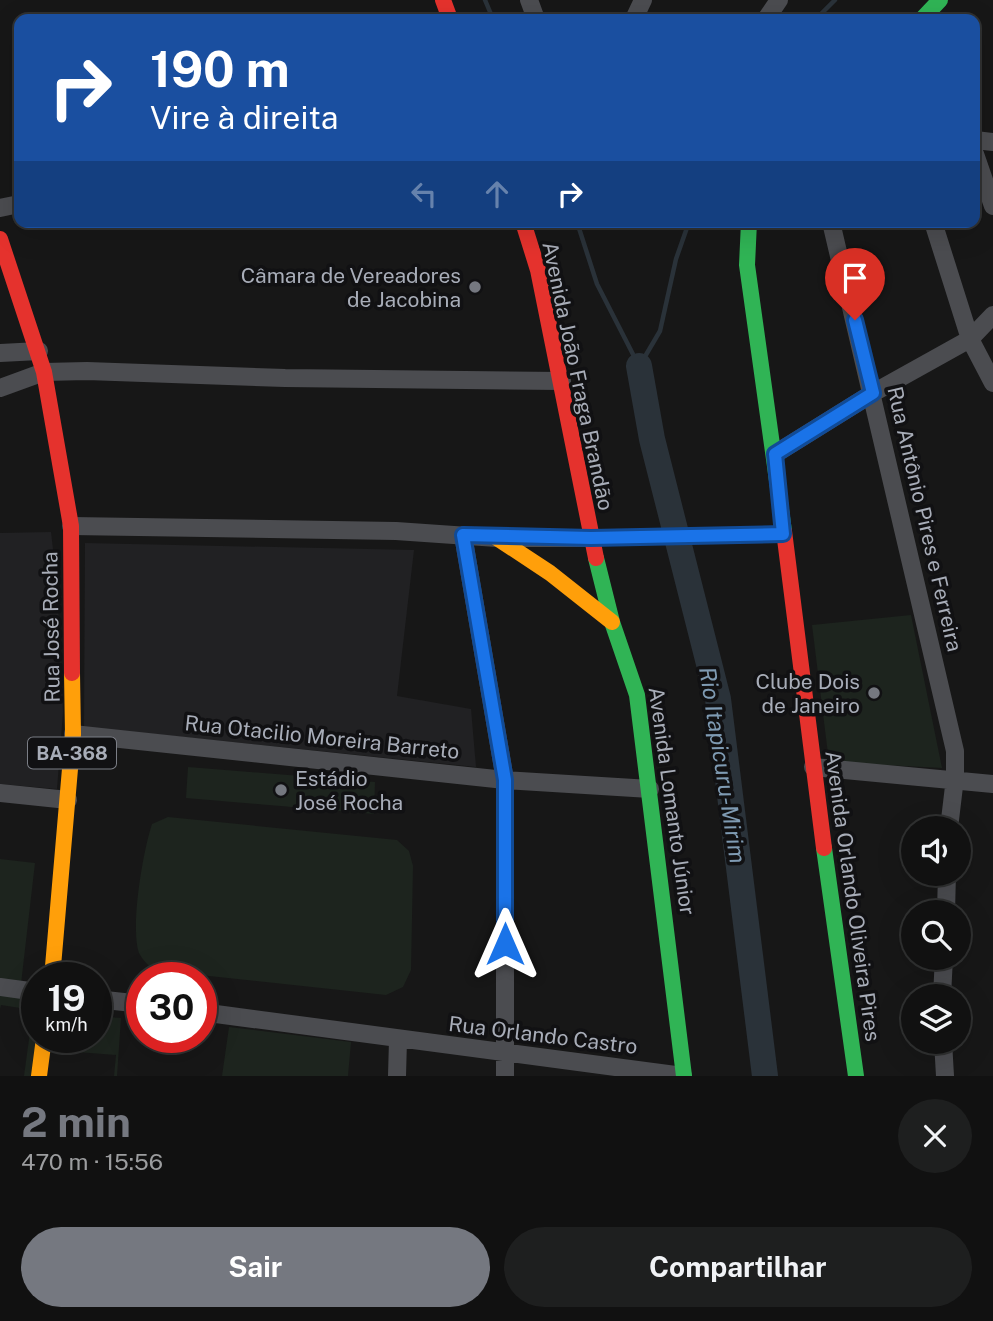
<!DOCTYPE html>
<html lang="pt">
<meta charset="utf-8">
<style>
body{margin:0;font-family:"Public Sans",sans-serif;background:#1e1f1f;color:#f1f3f6;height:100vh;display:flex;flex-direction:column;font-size:26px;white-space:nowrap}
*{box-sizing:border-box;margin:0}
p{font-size:23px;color:#9c9d9f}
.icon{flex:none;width:38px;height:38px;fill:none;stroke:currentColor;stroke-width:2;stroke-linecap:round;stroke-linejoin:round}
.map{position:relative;height:1076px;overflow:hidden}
.details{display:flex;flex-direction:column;background:#111;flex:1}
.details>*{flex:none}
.top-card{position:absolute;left:14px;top:14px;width:966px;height:214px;border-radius:14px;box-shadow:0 7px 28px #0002,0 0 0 2px #303131;background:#1a4fa0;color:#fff;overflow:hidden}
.buttons{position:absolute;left:901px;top:816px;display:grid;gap:14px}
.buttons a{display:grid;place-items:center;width:70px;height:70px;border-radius:50%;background:#111;box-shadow:0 7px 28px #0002,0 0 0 2px #303131;font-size:35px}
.speed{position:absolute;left:21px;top:962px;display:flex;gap:14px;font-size:35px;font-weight:700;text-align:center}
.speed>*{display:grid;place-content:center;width:91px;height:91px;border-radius:50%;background:#111;box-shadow:0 7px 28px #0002,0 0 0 2px #303131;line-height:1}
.speed small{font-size:18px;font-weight:400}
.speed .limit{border:10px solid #d22;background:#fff;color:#111}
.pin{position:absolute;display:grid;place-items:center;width:60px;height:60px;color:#fff;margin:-72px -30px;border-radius:50% 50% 50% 0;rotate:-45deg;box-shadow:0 0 7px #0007}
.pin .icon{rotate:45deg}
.me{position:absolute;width:77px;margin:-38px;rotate:0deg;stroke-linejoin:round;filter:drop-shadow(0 0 5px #0008)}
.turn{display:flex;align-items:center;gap:24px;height:147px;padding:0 21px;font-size:32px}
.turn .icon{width:91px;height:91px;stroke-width:2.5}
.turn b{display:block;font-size:49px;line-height:60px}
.lanes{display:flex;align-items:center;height:66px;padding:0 21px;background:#0003;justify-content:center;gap:35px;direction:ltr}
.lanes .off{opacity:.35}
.round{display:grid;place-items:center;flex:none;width:74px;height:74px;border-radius:37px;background:#1e1f1f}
.overview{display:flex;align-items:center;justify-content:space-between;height:119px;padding:0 21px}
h1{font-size:42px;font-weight:700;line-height:52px;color:#757880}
.button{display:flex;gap:14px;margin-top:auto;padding:14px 21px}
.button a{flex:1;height:80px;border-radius:42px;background:#757880;color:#fff;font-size:28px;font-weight:700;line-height:80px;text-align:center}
.button a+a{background:#1e1f1f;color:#f1f3f6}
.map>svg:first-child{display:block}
.built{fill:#212123}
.green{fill:#1d241e}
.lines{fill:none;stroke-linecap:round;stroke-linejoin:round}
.stream{stroke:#2a3239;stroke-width:4.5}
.river{stroke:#2a3239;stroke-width:26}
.street{stroke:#4b4c50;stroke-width:18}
.fast{stroke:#30b455;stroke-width:16}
.slow{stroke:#ff9f0a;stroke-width:16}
.jam{stroke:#e5322d;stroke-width:16}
.route-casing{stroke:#114b97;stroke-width:18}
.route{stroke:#1a73e8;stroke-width:12}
.poi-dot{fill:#757880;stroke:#111113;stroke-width:2.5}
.labels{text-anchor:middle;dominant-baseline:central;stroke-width:7;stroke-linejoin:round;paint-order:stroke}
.shield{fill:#111113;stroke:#7b7e86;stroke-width:2}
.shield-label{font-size:19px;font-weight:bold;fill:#a8adb8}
.poi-label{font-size:21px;fill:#a8adb8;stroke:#111113;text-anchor:end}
.street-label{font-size:21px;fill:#a8adb8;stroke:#111113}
.water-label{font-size:23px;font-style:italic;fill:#7f9bb3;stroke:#111113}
</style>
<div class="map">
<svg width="993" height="1076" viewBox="0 0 993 1076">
<rect width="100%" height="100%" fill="#171717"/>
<path class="built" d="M 51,532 L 57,584 L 63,712 L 57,789 L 0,784 L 0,533 Z
M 85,543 L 414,550 L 397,696 L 471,709 L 476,767 L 84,727 Z"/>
<path class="green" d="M 911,615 L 942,768 L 829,762 L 812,625 Z
M 188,767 L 375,782 L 374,814 L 186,798 Z
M 168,817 L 397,840 L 409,851 L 413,866 L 411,970 L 403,987 L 386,995 L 153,970 C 148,965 142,959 139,953 C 130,927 143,851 152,824 Z
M 0,859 L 35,863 L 21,984 L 0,981 Z
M 0,987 L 37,992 L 37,1037 L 32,1076 L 24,1076 L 33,1010 L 1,1005 L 0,1009 Z
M 96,1016 L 121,1018 L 117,1076 L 114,1076 L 116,1055 L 63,1051 L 64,1038 L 96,1038 Z
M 229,1027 L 351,1042 L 348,1076 L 222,1076 Z"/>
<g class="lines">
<path class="stream" d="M 485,0 L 493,19
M 816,19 L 835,0
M 577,222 L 597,284 L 639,366
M 640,365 L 660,331 L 676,259 L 689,222"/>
<path class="river" d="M 639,366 L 652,439 L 718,699 L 765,1076"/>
<path class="street" d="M 529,0 L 536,19
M 634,19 L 643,0
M 766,19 L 779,0
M 975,140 L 993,142
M 975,154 L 993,206
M 0,208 L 19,204
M 831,222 L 955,751 L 955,778 L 949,828
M 933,222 L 970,339 L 993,383
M 0,353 L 39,351
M 0,388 L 44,372 L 87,371 L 285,378 L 562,381
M 775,454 L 873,393 L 970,339 L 993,315
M 71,526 L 396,531 L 497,538 L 591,538
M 463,535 L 505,780 L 505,1076
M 73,734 L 505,780 L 650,789
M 813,767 L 993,784
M 0,793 L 68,800
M 946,912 L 947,873
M 0,987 L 37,992
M 942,996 L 944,957
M 96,999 L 142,1004
M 201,1012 L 683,1076
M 943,1041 L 945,1076
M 397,1076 L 398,1040"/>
<path class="fast" d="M 922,19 L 940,0
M 749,222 L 747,265 L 784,531
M 596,558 L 612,622 L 637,695 L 684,1076
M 824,848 L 856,1076"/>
<path class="slow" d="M 497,538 L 550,573 L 612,622
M 591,538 L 783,534
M 52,978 L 73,734 L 72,673
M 39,1076 L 44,1038"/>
<path class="jam" d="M 443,0 L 450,19
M 523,222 L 538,270 L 596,558
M 0,239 L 44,372 L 71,526 L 72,673
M 784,531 L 824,848"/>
</g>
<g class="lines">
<g class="route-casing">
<path id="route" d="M 505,944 L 505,780 L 463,535 L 591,538 L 783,534 L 775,454 L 873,393 L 855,320"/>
</g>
<use href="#route" class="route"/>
</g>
<g class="poi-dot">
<circle cx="475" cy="287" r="7"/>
<circle cx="874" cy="693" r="7"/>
<circle cx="281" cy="790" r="7"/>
</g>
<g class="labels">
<rect class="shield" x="28" y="737.5" width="88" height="31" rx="5"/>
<g class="shield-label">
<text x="72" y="753">BA-368</text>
</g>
<g class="poi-label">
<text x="461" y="275">Câmara de Vereadores<tspan x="461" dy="24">de Jacobina</tspan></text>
<text x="860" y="681">Clube Dois<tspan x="860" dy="24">de Janeiro</tspan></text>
<text x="295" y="778" text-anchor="start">Estádio<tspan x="295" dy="24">José Rocha</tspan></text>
</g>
<g class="street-label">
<text transform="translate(578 376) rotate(78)">Avenida João Fraga Brandão</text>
<text transform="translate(925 519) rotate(77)">Rua Antônio Pires e Ferreira</text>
<text transform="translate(51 627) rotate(-91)">Rua José Rocha</text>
<text transform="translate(322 737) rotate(6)">Rua Otacilio Moreira Barreto</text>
<text transform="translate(672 801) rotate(82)">Avenida Lomanto Júnior</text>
<text transform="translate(853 896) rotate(82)">Avenida Orlando Oliveira Pires</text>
<text transform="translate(543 1035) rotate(7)">Rua Orlando Castro</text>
</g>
<g class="water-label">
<text transform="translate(723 765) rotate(81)">Rio Itapicuru-Mirim</text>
</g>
</g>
</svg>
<div class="buttons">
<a><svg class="icon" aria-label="sound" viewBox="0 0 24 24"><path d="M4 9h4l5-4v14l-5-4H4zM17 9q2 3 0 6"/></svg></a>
<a><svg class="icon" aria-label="search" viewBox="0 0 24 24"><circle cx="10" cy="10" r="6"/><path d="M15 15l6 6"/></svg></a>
<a><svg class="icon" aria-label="layers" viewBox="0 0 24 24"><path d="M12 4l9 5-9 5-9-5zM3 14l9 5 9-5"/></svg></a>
</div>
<div class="speed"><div>19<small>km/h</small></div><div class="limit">30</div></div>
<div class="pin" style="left:855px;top:320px;background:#d93025"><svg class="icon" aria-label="arrive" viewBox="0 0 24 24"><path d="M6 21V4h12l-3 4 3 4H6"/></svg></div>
<svg class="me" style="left:505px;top:944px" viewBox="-20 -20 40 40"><path d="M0-17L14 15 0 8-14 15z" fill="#1a73e8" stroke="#fff" stroke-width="4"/></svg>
<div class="top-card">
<div class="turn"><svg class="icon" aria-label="right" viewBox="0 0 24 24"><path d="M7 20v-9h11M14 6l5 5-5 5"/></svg><div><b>190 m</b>Vire à direita</div></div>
<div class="lanes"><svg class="icon off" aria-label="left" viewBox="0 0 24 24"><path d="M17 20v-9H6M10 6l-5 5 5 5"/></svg><svg class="icon off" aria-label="ahead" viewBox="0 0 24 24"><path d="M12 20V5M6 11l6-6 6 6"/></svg><svg class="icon" aria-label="right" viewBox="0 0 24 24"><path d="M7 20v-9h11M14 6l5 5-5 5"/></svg></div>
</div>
</div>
<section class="details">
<div class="overview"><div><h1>2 min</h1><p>470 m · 15:56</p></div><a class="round"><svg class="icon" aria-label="close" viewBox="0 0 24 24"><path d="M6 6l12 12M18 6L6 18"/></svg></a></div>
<div class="button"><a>Sair</a><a>Compartilhar</a></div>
</section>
